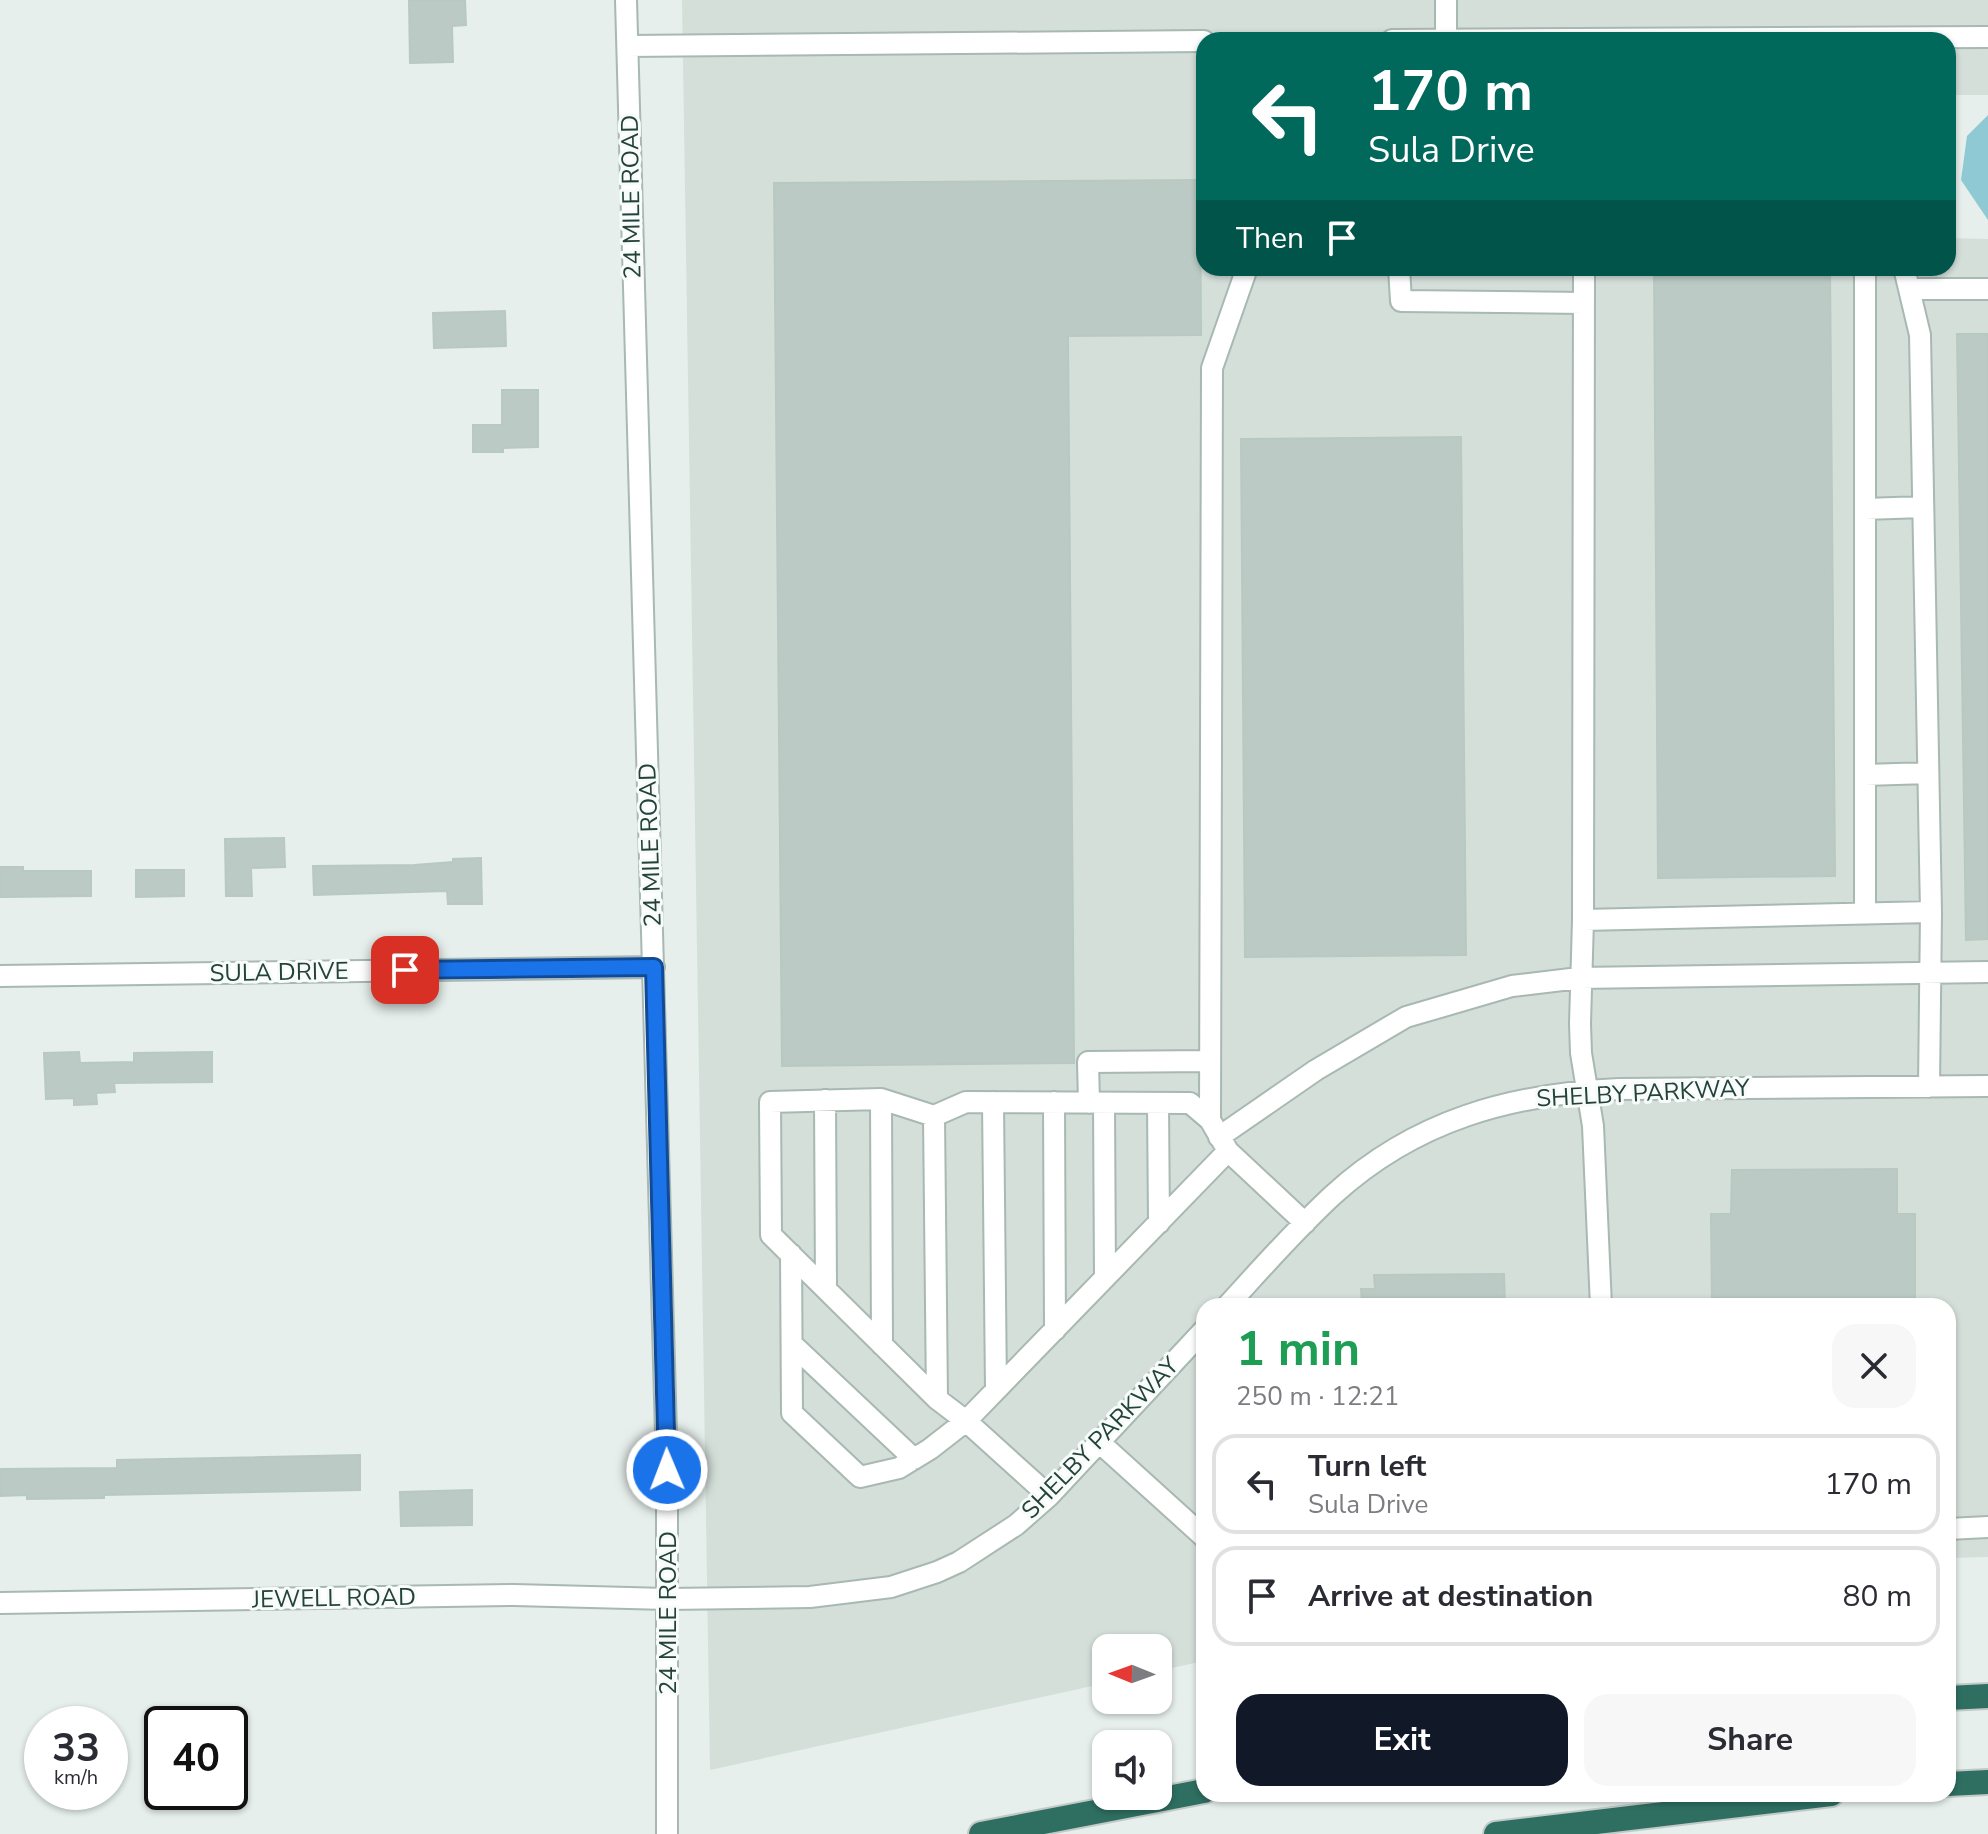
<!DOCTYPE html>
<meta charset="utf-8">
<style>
body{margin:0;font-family:"Nunito Sans",sans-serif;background:#f7f7f7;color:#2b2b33;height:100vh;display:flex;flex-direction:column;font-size:30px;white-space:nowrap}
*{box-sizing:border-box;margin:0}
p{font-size:26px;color:#7c7c81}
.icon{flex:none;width:44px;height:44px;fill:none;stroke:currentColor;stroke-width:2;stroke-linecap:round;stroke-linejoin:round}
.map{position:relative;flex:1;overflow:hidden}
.side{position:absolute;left:1196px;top:1298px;width:760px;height:504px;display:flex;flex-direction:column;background:#fff;border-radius:24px;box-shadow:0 2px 6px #0004}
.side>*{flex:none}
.guide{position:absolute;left:1196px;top:32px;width:760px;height:244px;border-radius:24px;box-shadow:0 2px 6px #0004;background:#00695c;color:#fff;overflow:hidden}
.needle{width:52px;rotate:271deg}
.tools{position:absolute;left:1092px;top:1634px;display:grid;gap:16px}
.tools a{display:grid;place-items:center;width:80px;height:80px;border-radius:16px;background:#fff;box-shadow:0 2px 6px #0004;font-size:40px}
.speed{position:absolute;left:24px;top:1706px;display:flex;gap:16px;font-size:40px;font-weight:700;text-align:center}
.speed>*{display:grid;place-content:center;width:104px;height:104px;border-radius:50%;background:#fff;box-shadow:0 2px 6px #0004;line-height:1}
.speed small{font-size:20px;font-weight:400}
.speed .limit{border:4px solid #111;border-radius:12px;background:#fff;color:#111}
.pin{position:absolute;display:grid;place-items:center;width:68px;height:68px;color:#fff;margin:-34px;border-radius:16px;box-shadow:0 4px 12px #0006}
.me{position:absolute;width:88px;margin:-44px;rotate:359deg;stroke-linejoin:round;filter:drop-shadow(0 0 6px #0008)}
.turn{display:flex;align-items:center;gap:28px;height:168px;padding:0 40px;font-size:36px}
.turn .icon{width:104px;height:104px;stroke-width:2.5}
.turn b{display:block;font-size:56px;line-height:68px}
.then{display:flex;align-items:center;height:76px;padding:0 40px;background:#0003;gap:16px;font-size:30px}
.round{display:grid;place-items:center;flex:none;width:84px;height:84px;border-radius:24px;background:#f7f7f7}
.summary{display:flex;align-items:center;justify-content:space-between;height:136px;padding:0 40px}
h1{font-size:48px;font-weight:700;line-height:60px;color:#1e9e55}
.action{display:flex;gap:16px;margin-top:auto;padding:16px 40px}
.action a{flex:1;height:92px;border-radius:24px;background:#111827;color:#fff;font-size:32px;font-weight:700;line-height:92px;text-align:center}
.action a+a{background:#f7f7f7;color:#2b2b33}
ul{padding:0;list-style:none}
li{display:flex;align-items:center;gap:24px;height:100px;margin:0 16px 12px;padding:0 24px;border:4px solid #e1e1e2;border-radius:24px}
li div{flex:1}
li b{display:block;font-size:30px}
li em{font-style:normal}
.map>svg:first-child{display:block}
.built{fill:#d4dfda}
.water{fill:#8ec9d4}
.building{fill:#bbcac4;stroke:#b8c9c2;stroke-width:2}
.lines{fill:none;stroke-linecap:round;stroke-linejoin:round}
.minor-casing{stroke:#a8b8b2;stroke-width:24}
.highway-casing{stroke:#c2cac8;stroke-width:28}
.minor{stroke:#fff;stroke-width:20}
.highway{stroke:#2f6f62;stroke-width:24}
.route-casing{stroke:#114b97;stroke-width:20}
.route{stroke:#1a73e8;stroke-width:14}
.labels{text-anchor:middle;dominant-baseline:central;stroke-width:6;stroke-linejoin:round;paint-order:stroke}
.street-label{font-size:24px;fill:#24423a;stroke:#f7fbf9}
</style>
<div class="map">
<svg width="1988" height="1834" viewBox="0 0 1988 1834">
<rect width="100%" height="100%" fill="#e6efeb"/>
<path class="built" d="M 682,0 L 1988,0 L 1988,95 L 1948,95 L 1948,40 L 1204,40 L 1204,268 L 1948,268 L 1948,238 L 1988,239 L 1988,1557 L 1948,1558 L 1948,1306 L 1204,1306 L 1204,1661 L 1158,1671 L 1158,1648 L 1106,1648 L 1106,1683 L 710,1770 Z"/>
<path class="water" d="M 1988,115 L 1988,220 L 1961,180 L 1967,136 Z"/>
<path class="building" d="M 409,0 L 465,0 L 466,25 L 452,26 L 453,62 L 410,63 Z
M 1200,180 L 1201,335 L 1068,336 L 1074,1063 L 782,1066 L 774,183 Z
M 1654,268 L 1830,268 L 1835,876 L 1658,878 Z
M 505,311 L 506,346 L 434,348 L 433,313 Z
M 1957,334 L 1988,334 L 1988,939 L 1966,940 Z
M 502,390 L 538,390 L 538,447 L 503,448 L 503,452 L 473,452 L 473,425 L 502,425 Z
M 1461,437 L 1466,955 L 1245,957 L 1241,439 Z
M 284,838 L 285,867 L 251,868 L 252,896 L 226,896 L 225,839 Z
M 481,858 L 482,904 L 448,904 L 447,891 L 314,895 L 313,866 L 414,865 L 453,862 L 453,859 Z
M 0,867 L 23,867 L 23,871 L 91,871 L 91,896 L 0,897 Z
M 136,870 L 184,870 L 184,896 L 136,897 Z
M 79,1052 L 80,1063 L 134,1062 L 134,1053 L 212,1052 L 212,1082 L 114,1083 L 115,1092 L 96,1093 L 97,1104 L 74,1105 L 74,1098 L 46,1099 L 44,1053 Z
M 1897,1169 L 1897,1214 L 1915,1214 L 1915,1306 L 1712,1306 L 1711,1214 L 1731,1214 L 1732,1170 Z
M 1504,1274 L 1505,1306 L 1362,1306 L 1361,1289 L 1375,1289 L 1374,1275 Z
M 360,1455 L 360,1490 L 104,1495 L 104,1498 L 27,1499 L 27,1495 L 0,1496 L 0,1469 L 117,1468 L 117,1460 Z
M 472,1490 L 472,1525 L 401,1526 L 400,1492 Z"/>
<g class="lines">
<g class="minor-casing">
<path id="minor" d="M 626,0 L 667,1470 L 667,1834
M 1392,40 L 1988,37
M 1446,40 L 1446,0
M 628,46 L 1204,41
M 1247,268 L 1212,368 L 1210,1120 L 1228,1151 L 1305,1223
M 1399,268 L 1401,301 L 1584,303
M 1584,268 L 1583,920 L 1580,1024 L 1581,1053 L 1593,1126 L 1601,1306
M 1904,268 L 1920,335 L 1931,912 L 1929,1087
M 1909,289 L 1988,289
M 1865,509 L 1923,507
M 1865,775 L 1928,773
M 1865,914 L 1865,268
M 1583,920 L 1931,912
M 0,976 L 654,967
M 881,1099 L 882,1345
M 825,1100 L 826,1289
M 993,1102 L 996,1390
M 1054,1102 L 1055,1330
M 1089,1103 L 1088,1062 L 1210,1061
M 1104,1103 L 1105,1278
M 1158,1103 L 1159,1223
M 934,1116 L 937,1399
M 1219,1137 L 1316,1070 L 1406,1017 L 1512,986 L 1579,978 L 1988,972
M 791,1254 L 792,1413 L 860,1477 L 899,1468 L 930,1449 L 966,1421 L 1228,1151
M 1227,1306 C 1261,1269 1295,1230 1333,1195 C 1415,1120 1511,1094 1619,1089 L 1988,1086
M 792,1344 L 914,1459
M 1099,1442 L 1204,1537
M 1049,1496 L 966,1421 L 937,1399 L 771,1235 L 770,1102 L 881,1099 L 934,1116 L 966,1102 L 1190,1103 L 1210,1120
M 1948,1529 L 1988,1527
M 0,1603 L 514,1595 L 667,1599 L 810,1597 L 891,1587 L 937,1572 L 959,1562 L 1016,1525 L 1049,1496 L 1204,1330"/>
</g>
<g class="highway-casing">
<path id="highway" d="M 1948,1698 L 1988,1696
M 1948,1784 L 1988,1782
M 981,1834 L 1204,1791
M 1496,1834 L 1831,1794"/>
</g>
<use href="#minor" class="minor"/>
<use href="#highway" class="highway"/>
</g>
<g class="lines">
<g class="route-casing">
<path id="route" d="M 405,970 L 654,967 L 667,1470"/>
</g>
<use href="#route" class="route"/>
</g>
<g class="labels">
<g class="street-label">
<text transform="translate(631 197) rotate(-91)">24 MILE ROAD</text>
<text transform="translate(650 845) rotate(-92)">24 MILE ROAD</text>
<text transform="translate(279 972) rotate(-1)">SULA DRIVE</text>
<text transform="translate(1643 1093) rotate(-3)">SHELBY PARKWAY</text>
<text transform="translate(1100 1438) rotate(-46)">SHELBY PARKWAY</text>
<text transform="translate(334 1598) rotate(-1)">JEWELL ROAD</text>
<text transform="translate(668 1613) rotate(-90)">24 MILE ROAD</text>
</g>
</g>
</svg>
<div class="tools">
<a><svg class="needle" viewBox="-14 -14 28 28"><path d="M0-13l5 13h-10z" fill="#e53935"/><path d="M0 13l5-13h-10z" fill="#7c7c81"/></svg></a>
<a><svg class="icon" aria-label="sound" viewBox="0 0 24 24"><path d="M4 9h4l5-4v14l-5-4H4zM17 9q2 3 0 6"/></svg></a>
</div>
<div class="speed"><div>33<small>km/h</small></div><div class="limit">40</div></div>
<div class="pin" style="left:405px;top:970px;background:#d93025"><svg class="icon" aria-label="arrive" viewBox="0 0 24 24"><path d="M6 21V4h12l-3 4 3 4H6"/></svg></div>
<svg class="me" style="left:667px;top:1470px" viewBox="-20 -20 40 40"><circle r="17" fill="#1a73e8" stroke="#fff" stroke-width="3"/><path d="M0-11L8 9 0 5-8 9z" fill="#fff"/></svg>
<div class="guide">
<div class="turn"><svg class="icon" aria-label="left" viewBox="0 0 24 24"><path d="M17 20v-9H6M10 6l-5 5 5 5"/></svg><div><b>170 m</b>Sula Drive</div></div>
<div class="then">Then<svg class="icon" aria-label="arrive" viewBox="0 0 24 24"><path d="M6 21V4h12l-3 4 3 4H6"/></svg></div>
</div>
<section class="side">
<div class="summary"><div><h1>1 min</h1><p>250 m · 12:21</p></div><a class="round"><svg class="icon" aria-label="close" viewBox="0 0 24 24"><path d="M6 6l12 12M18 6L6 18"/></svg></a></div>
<ul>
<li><svg class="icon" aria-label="left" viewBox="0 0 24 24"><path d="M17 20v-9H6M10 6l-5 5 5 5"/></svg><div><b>Turn left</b><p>Sula Drive</p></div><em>170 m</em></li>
<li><svg class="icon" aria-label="arrive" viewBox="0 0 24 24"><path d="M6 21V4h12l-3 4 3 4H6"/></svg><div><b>Arrive at destination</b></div><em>80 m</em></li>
</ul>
<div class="action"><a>Exit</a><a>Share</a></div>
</section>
</div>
